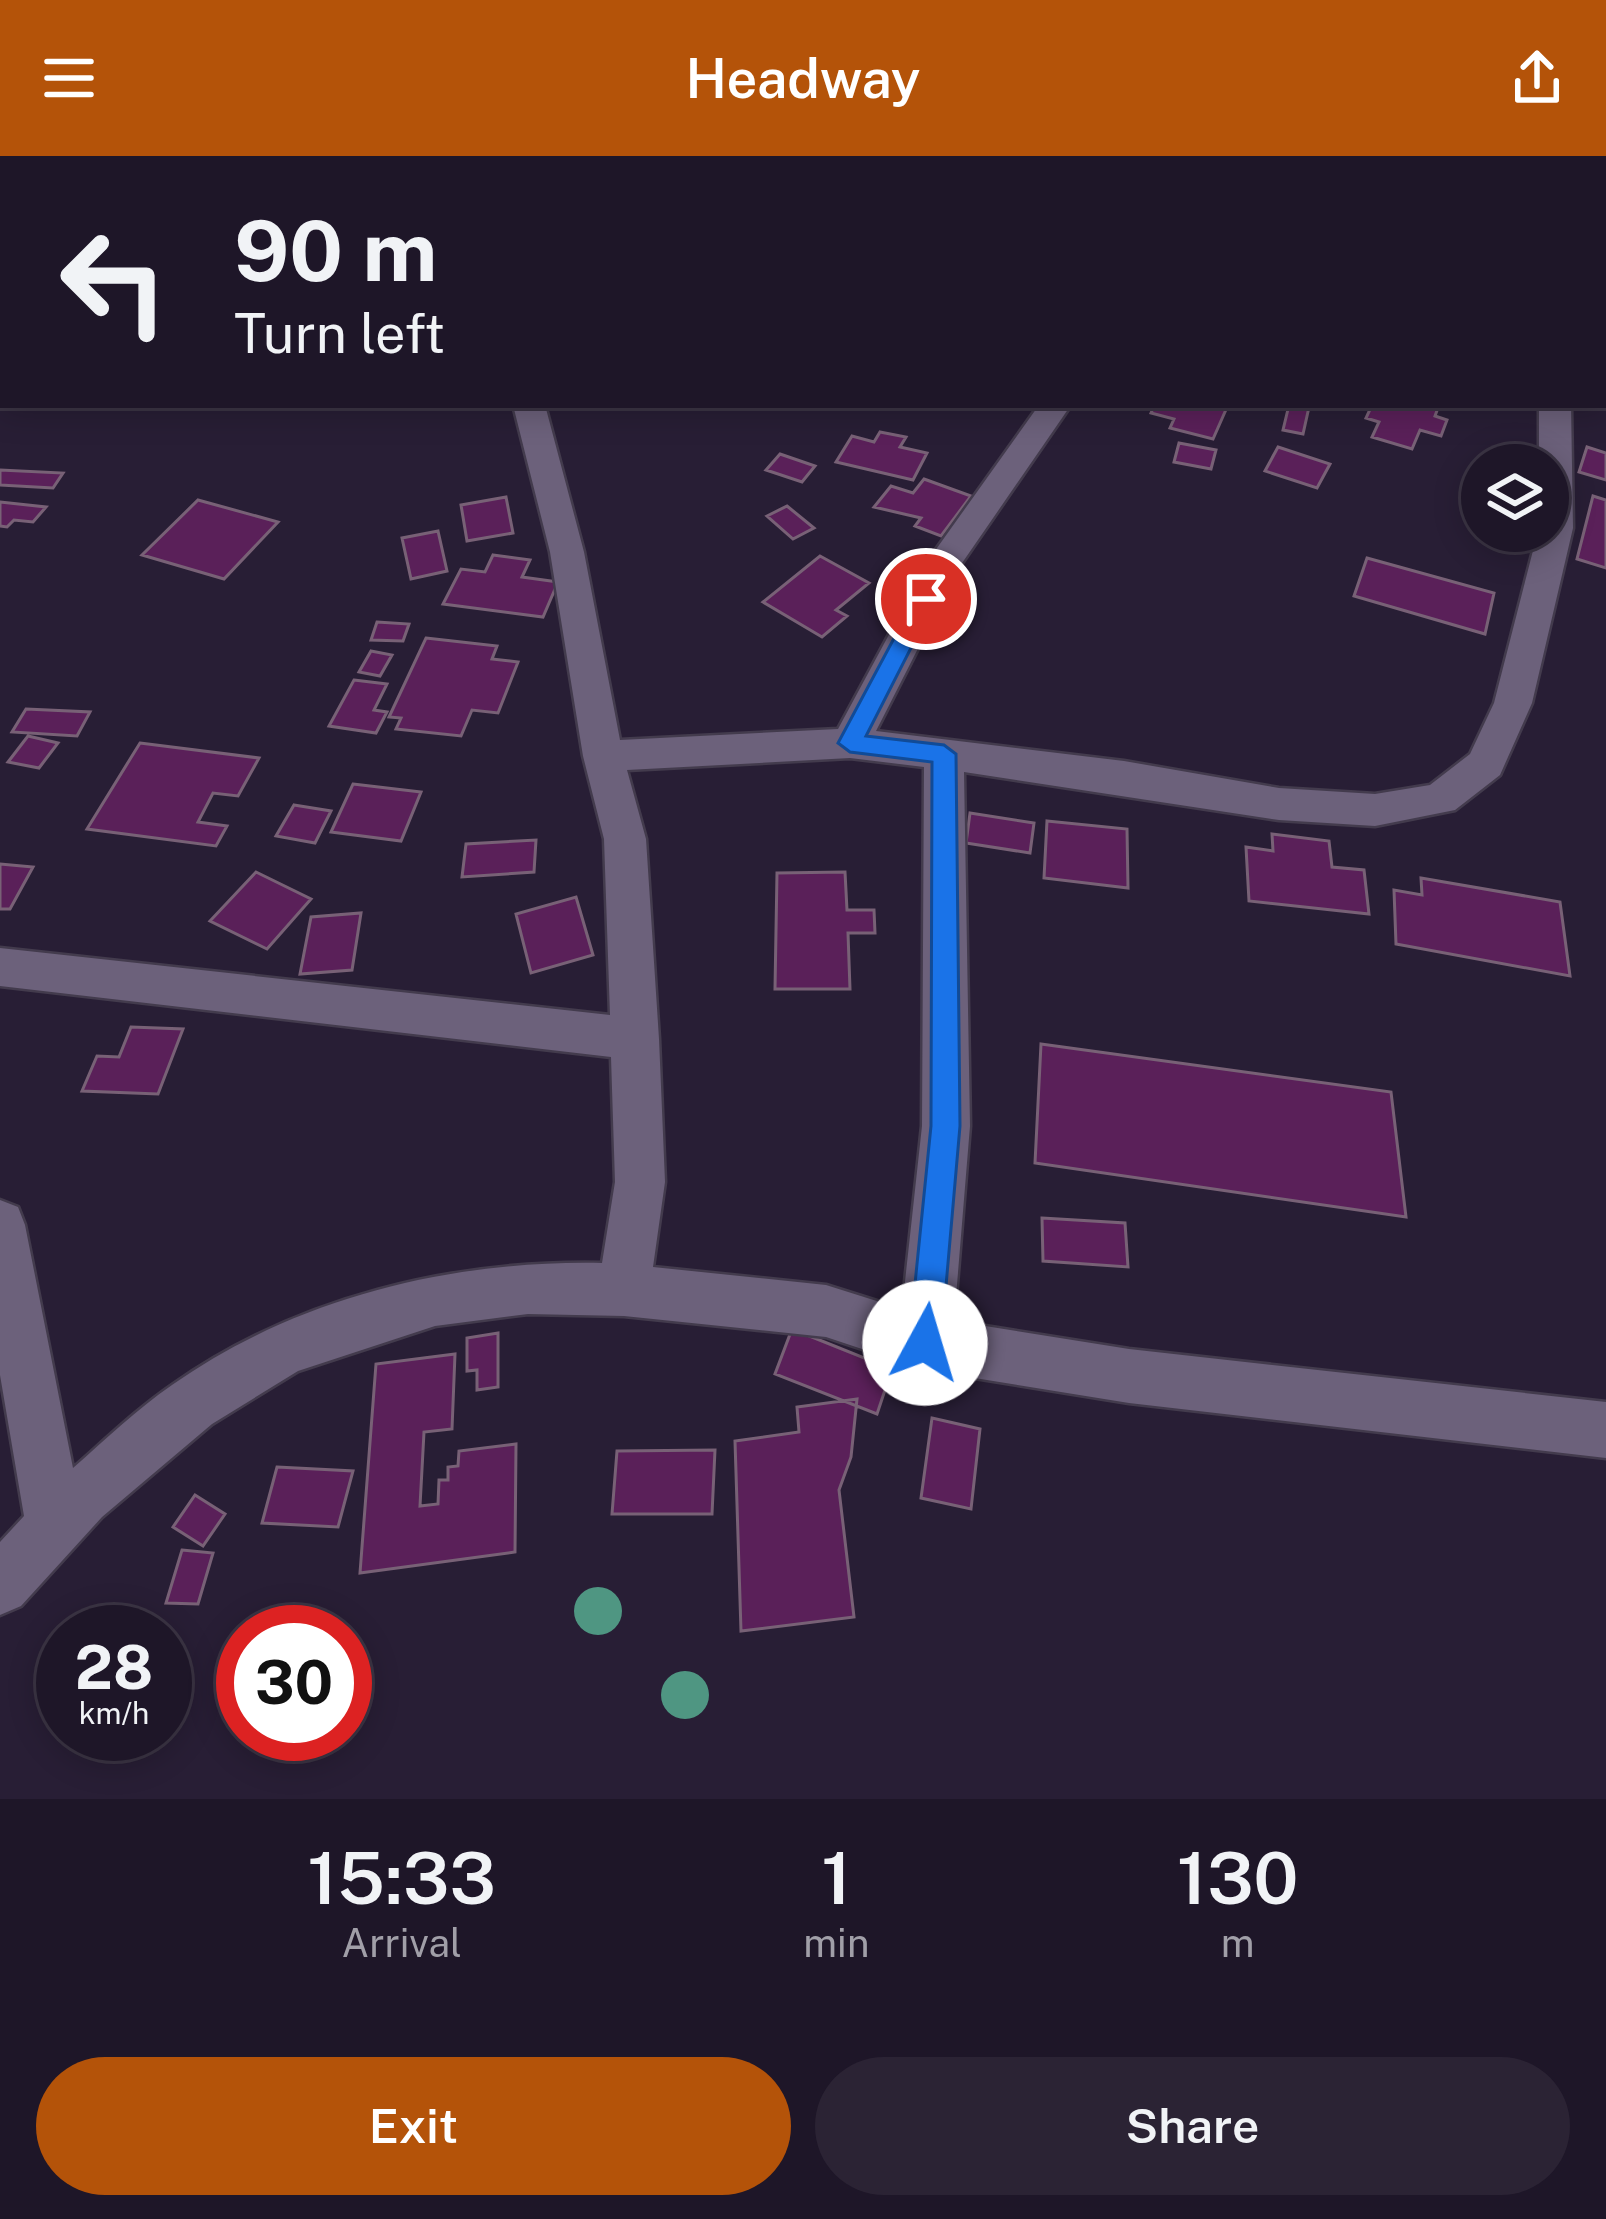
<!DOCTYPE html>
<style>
body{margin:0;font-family:"Public Sans",sans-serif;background:#2b2334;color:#f1f3f6;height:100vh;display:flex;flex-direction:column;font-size:45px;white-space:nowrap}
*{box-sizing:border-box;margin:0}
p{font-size:39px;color:#a19fa8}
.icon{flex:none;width:66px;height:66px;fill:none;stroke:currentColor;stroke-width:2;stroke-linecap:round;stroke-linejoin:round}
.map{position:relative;height:1643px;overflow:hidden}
.panel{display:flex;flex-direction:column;background:#1e1628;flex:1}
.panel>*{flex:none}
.guide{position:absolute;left:0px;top:0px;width:1608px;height:252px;box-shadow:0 6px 30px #0003,0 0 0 3px #3c3545;background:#1e1628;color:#f1f3f6;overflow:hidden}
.fabs{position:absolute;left:1461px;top:288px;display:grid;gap:24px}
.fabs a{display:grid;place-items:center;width:108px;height:108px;border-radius:50%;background:#1e1628;box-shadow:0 6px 30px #0003,0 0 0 3px #3c3545;font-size:60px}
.speed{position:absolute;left:36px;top:1449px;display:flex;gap:24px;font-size:60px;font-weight:700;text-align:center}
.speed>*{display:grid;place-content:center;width:156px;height:156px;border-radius:50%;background:#1e1628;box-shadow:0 6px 30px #0003,0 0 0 3px #3c3545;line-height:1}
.speed small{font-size:30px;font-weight:400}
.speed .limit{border:18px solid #d22;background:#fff;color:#111}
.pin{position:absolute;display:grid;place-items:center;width:102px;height:102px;color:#fff;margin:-51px;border:6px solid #fff;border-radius:50%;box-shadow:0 3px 12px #0007}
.me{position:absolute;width:132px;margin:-66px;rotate:6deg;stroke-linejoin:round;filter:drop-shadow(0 0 9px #0008)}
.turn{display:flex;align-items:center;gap:42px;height:252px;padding:0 36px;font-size:54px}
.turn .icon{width:156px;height:156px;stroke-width:2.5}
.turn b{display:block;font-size:84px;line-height:102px}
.eta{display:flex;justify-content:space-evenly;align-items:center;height:204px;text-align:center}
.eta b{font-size:72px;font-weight:600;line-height:84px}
.action{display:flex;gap:24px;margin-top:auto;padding:24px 36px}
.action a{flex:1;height:138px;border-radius:72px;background:#b45309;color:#fff;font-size:48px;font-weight:600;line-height:138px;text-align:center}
.action a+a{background:#2b2334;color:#f1f3f6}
header{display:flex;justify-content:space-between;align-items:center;height:156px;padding:0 36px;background:#b45309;color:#fff;font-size:54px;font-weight:600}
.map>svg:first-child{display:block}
.building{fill:#5a2059;stroke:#786176;stroke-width:3}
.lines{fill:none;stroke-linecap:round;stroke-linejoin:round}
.street-casing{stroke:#433b4d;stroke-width:5}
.street{fill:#6c617b;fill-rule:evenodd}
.tree{fill:#4f9682}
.route{fill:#1a73e8;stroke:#114b97;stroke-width:3}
</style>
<header><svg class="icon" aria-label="menu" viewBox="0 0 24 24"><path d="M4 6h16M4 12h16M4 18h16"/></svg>Headway<svg class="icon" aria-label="share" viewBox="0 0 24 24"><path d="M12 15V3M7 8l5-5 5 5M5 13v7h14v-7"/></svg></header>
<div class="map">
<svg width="1606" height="1643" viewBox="0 0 1606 1643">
<rect width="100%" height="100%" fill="#281e35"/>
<path class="building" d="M 1149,249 L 1228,249 L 1213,283 L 1170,272 L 1174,263 L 1151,257 L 1154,250 Z
M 1289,249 L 1309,251 L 1303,278 L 1283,274 Z
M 1372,249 L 1439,249 L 1435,260 L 1447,264 L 1441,280 L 1420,274 L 1412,293 L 1372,281 L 1379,266 L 1366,262 Z
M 880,276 L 906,281 L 900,291 L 927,297 L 913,324 L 836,306 L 852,280 L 874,286 Z
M 1179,287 L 1216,294 L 1211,313 L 1174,306 Z
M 1278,291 L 1330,308 L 1317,332 L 1265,315 Z
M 1587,291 L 1606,297 L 1606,324 L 1579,316 Z
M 780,298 L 815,310 L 802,326 L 766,314 Z
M 0,314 L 63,317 L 53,332 L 0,329 Z
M 924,323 L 971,340 L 941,380 L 915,370 L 921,362 L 874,351 L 891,330 L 913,337 Z
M 1593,340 L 1606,344 L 1606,412 L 1577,403 Z
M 506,341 L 513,377 L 467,385 L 461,349 Z
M 198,344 L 278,366 L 224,423 L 142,399 Z
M 0,346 L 46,351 L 33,366 L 14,364 L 7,371 L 0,370 Z
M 787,350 L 814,372 L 793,383 L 767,360 Z
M 438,375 L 447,415 L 411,423 L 402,382 Z
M 493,399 L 530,404 L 522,421 L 558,426 L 543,461 L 443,448 L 461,413 L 485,416 Z
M 820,400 L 869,427 L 836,454 L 847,460 L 822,481 L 763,446 Z
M 1367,402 L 1494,437 L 1485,478 L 1354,440 Z
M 377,466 L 409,468 L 403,485 L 371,484 Z
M 426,482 L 497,490 L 492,503 L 518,506 L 498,557 L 472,554 L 461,580 L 396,573 L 401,562 L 389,561 Z
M 371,495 L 392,499 L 380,520 L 359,516 Z
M 354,524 L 387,528 L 374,554 L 387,556 L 376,577 L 329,570 Z
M 26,553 L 90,556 L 77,580 L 12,576 Z
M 28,580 L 58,587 L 39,612 L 8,606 Z
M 140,587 L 259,602 L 238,640 L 213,637 L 198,666 L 227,670 L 216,690 L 87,673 Z
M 353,628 L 421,636 L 401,685 L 331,676 Z
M 294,649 L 331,655 L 315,687 L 276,680 Z
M 970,657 L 1034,667 L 1030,697 L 966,687 Z
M 1047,665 L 1127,673 L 1128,732 L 1044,722 Z
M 1272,678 L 1329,685 L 1332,711 L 1364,714 L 1369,758 L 1249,745 L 1246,691 L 1273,695 Z
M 536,684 L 534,716 L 462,721 L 466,688 Z
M 0,708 L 33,711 L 10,753 L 0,753 Z
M 256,716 L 311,743 L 267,793 L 210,765 Z
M 845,716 L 847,754 L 874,754 L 875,777 L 848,777 L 850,833 L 775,833 L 777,717 Z
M 1421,722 L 1560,746 L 1570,820 L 1396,788 L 1394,734 L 1422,739 Z
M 576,741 L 593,799 L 531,817 L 516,758 Z
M 361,757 L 352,814 L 300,818 L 311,761 Z
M 131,871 L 183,873 L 158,938 L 82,935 L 97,900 L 119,901 Z
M 1041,888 L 1391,936 L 1406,1061 L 1035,1007 Z
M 1042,1062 L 1125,1067 L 1128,1111 L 1043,1105 Z
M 792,1173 L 892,1213 L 877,1258 L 775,1218 Z
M 498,1177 L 498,1231 L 477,1234 L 477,1214 L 467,1215 L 467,1182 Z
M 455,1198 L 452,1273 L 424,1276 L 420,1350 L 438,1348 L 439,1324 L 448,1324 L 448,1311 L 458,1310 L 459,1295 L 516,1288 L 515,1396 L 360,1417 L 376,1208 Z
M 857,1243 L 851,1301 L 839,1334 L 854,1461 L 741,1475 L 735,1285 L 799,1276 L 797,1251 Z
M 932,1262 L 980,1273 L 971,1353 L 921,1342 Z
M 715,1294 L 712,1358 L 612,1358 L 617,1295 Z
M 277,1311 L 353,1315 L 338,1371 L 262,1367 Z
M 195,1339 L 225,1358 L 203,1390 L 173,1371 Z
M 182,1394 L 213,1397 L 198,1448 L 166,1447 Z"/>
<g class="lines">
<g class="street-casing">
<path id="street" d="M 423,0 L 449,0 L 451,3 L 425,3 Z
M 1456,0 L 1482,0 L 1455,3 Z
M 1502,0 L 1540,0 L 1542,3 L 1504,3 Z
M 1605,12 L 1606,12 L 1606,28 L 1605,28 Z
M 513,249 L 545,249 L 584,396 L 620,584 L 838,573 L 932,399 L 1039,249 L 1071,249 L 960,410 L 876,575 L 1124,605 L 1279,632 L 1375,638 L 1430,629 L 1470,598 L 1494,547 L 1538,375 L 1548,375 L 1548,309 L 1539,309 L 1539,249 L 1571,249 L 1573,372 L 1532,547 L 1500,619 L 1455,654 L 1375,670 L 1279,664 L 964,616 L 970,970 L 954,1165 L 1129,1193 L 1606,1246 L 1606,1302 L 1129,1247 L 925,1214 L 826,1181 L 624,1160 L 528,1158 L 435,1170 L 298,1215 L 212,1268 L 102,1361 L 21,1450 L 0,1459 L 0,1386 L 24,1360 L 0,1219 L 0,1044 L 18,1051 L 25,1069 L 73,1312 C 105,1284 137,1253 172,1229 C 297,1141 452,1104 602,1107 L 615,1026 L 611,901 L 0,830 L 0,792 L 610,859 L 604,683 L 583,600 L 550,396 ZM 850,602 L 924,611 L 922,970 L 902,1153 L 826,1129 L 653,1111 L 665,1026 L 659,883 L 646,683 L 627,614 Z"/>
</g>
<use href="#street" class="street"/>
</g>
<g class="tree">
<circle cx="598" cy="1455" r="24"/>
<circle cx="685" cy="1539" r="24"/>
</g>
<path class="route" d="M 926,435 L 936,443 L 866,580 L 944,589 L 956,598 L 960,970 L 941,1187 L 936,1199 L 925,1204 L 913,1199 L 909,1187 L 931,970 L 932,606 L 850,596 L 838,587 L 915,443 Z"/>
</svg>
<div class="fabs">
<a><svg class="icon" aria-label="layers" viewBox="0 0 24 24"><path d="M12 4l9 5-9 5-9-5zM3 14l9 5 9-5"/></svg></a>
</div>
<div class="speed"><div>28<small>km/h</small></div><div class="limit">30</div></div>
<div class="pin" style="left:926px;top:443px;background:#d93025"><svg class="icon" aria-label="arrive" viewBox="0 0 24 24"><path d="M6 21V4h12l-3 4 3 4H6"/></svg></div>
<svg class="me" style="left:925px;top:1187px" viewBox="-20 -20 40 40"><circle r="19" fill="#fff"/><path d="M0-13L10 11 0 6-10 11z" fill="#1a73e8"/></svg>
<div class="guide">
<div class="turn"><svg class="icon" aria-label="left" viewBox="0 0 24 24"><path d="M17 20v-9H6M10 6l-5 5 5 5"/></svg><div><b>90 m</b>Turn left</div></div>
</div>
</div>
<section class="panel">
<div class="eta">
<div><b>15:33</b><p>Arrival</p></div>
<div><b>1</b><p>min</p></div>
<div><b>130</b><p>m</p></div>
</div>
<div class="action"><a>Exit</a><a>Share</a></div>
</section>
